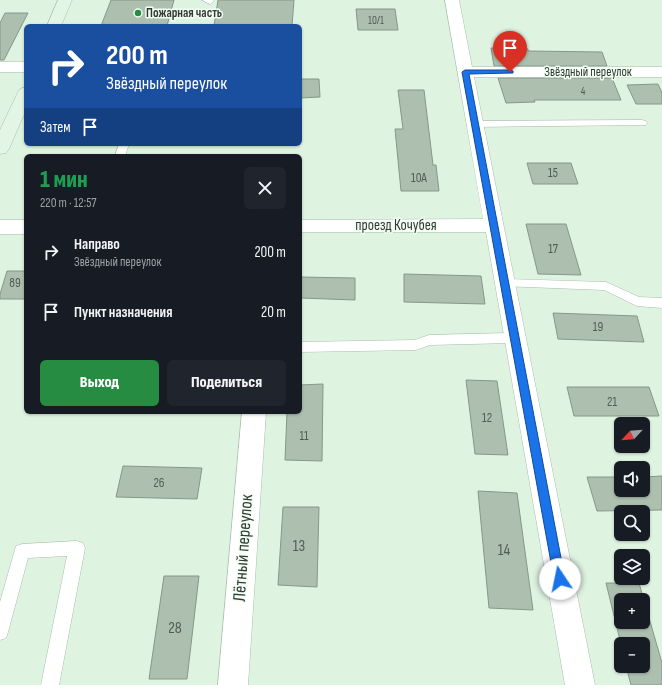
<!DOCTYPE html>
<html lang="ru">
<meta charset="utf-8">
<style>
body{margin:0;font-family:"Sofia Sans Condensed",sans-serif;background:#20242c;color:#f1f3f6;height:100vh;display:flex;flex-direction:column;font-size:15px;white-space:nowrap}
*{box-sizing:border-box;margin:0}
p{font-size:13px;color:#9ea1a6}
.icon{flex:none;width:22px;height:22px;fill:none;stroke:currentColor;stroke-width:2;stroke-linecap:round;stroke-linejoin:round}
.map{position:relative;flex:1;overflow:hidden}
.panel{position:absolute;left:24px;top:154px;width:278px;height:260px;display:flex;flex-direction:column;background:#171b24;border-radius:6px;box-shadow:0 1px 3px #0004}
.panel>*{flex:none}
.top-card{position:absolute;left:24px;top:24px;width:278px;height:122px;border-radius:6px;box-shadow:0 1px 3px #0004;background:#1a4fa0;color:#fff;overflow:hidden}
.needle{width:26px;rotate:244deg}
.buttons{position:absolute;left:614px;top:417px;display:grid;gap:8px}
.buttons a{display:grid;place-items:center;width:36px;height:36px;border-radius:6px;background:#171b24;box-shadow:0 1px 3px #0004;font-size:20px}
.pin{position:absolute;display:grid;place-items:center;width:34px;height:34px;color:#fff;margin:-41px -17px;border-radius:50% 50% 50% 0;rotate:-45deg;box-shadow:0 0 4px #0007}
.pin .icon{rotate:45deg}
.me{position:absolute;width:44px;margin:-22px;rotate:349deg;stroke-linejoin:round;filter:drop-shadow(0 0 3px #0008)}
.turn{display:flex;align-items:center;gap:14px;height:84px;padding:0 16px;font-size:18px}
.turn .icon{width:52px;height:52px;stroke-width:2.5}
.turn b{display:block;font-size:28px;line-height:34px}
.then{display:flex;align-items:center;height:38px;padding:0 16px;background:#0003;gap:8px;font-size:15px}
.round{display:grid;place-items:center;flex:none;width:42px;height:42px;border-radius:6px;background:#20242c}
.summary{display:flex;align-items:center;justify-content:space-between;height:68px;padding:0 16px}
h1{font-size:24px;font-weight:800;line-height:30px;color:#1e9e55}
.cta{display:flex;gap:8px;margin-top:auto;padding:8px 16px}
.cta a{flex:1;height:46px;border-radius:6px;background:#258c41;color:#fff;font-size:16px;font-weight:800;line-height:46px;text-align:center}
.cta a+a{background:#20242c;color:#f1f3f6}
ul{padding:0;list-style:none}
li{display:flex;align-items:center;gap:12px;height:60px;padding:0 16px}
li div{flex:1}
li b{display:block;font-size:15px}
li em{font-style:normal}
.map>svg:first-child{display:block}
.building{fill:#adc0af;stroke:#869888;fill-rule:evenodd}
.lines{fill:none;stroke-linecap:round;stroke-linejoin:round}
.lane-casing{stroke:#aabeac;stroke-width:1}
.street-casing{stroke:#aabeac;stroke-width:1}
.secondary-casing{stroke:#aabeac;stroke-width:1}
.lane{fill:#fff;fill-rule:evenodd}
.street{fill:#fff;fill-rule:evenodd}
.secondary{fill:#e3f6e6;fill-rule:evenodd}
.route{fill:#1a73e8;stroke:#114b97}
.poi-dot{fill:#258c41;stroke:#f2fef3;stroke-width:1.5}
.labels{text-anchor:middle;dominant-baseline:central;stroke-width:3;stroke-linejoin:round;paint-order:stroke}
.far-number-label{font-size:11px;fill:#515c52}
.far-poi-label{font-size:13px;font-weight:bold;fill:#323a33;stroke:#f2fef3;text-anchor:start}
.far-street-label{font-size:13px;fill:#323a33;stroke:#f2fef3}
.number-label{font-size:13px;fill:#515c52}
.street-label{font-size:15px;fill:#323a33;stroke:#f2fef3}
.near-number-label{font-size:16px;fill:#515c52}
.near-street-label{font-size:18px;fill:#323a33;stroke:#f2fef3}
</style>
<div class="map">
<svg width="662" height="685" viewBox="0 0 662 685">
<rect width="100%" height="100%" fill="#dff3e1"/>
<path class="building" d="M 111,0 L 174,0 L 167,26 L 101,26 Z
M 218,0 L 294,0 L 292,26 L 214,26 Z
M 356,9 L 395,9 L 398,30 L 358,30 Z
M 5,13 L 28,13 L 4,60 L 0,60 L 0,23 Z
M 491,48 L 528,49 L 528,51 L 602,52 L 607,66 L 494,66 Z
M 498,78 L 612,78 L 621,100 L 534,100 L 535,102 L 506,103 Z
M 300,79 L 319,79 L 320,97 L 300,98 Z
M 658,84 L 662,93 L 662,104 L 636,104 L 627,85 Z
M 398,90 L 424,90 L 433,165 L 436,165 L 439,191 L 401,191 L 395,129 L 403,129 Z
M 527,163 L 571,163 L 578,184 L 533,184 Z
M 526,224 L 566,224 L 581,275 L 538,274 Z
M 7,271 L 26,271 L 26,299 L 0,299 L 0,294 Z
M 404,274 L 481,276 L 485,304 L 404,302 Z
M 300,277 L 355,278 L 355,300 L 300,298 Z
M 553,313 L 637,316 L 644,342 L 558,339 Z
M 466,380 L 497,381 L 508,455 L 475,454 Z
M 323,384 L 322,461 L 285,460 L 287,412 L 300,412 L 300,385 Z
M 567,387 L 649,387 L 659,416 L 574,416 Z
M 123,466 L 202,468 L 197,499 L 116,497 Z
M 662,476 L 662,510 L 597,511 L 587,477 L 621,477 L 621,490 L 643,490 L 643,477 Z
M 478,491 L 517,493 L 533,610 L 489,608 Z
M 283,507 L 319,507 L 317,587 L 278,585 Z
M 164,576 L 199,576 L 187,679 L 149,679 Z
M 606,583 L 639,583 L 662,663 L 662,685 L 631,685 L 626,666 L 643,666 L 643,644 L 621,644 ZM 621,600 L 643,600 L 643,622 L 621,622 Z"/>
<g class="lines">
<g class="lane-casing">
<path id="lane" d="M 202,0 L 213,0 L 214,1 L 210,4 Z
M 642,120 L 646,121 L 647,123 L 646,125 L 474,127 L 469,124 L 474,121 Z
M 119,144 L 129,144 L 125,156 L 115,156 Z
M 504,279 L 606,282 L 639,297 L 662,298 L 662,308 L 637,306 L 604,290 L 500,286 L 498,283 L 500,280 Z
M 514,333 L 519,335 L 520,338 L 519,341 L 514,343 L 430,345 L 416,350 L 300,352 L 300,342 L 415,340 L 429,335 Z
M 77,541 L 83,543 L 85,548 L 59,685 L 41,685 L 67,556 L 28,558 L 8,632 L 6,638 L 0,640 L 0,602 L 16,546 L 22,544 Z"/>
</g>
<g class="street-casing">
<path id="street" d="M 445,0 L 459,0 L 472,67 L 662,67 L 662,77 L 474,77 L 595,685 L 565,685 L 486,232 L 300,232 L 300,220 L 483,219 Z
M 0,62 L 26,62 L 26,72 L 0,72 Z
M 0,220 L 26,220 L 26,234 L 0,234 Z
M 242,412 L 266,412 L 248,685 L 218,685 Z"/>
</g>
<g class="secondary-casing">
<path id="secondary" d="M 58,0 L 72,0 L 61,26 L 47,26 Z
M 26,87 L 26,110 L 9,149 L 6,153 L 0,154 L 0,130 L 18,92 L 20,89 Z"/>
</g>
<use href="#lane" class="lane"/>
<use href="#street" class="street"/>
<use href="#secondary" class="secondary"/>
</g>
<path class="route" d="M 510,70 L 513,71 L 513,73 L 469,74 L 565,579 L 564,583 L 560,585 L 556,583 L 554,579 L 462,72 L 465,70 Z"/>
<circle class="poi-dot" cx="138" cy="13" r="4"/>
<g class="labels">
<g class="far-number-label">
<text x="376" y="20">10/1</text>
<text x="583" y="91">4</text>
</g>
<g class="far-poi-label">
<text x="146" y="13">Пожарная часть</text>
</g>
<g class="far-street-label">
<text x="588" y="72">Звёздный переулок</text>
</g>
<g class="number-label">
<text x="553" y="173">15</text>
<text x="419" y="178">10А</text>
<text x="553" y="249">17</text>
<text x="15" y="283">89</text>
<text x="598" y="327">19</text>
<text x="612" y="402">21</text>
<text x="487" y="418">12</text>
<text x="304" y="436">11</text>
<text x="159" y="483">26</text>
</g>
<g class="street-label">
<text x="396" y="225">проезд Кочубея</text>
</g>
<g class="near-number-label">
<text x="299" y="546">13</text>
<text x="504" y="550">14</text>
<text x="175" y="628">28</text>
</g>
<g class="near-street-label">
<text transform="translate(243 548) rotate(-86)">Лётный переулок</text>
</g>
</g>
</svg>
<div class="buttons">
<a><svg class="needle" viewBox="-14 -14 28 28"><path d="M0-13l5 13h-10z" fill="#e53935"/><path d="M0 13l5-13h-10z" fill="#9ea1a6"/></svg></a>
<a><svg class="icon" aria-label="sound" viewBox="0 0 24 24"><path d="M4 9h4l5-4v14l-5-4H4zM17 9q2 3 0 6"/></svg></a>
<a><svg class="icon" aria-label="search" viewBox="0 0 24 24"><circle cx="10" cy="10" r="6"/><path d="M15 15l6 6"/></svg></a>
<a><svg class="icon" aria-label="layers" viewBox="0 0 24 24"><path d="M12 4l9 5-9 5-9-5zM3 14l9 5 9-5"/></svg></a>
<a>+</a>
<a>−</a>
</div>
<div class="pin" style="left:510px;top:72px;background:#d93025"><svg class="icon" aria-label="arrive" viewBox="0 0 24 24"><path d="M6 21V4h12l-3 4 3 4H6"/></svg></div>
<svg class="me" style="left:560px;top:579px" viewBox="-20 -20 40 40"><circle r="19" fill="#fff"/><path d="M0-13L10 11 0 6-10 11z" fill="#1a73e8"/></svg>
<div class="top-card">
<div class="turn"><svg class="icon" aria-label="right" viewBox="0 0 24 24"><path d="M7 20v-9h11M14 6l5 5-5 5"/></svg><div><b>200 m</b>Звёздный переулок</div></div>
<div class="then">Затем<svg class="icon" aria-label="arrive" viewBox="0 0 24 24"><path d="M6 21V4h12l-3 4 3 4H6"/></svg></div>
</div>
<section class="panel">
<div class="summary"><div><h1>1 мин</h1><p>220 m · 12:57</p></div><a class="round"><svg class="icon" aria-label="close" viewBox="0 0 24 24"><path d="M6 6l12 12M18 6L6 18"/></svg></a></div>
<ul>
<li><svg class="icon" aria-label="right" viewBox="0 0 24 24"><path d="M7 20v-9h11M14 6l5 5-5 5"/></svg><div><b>Направо</b><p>Звёздный переулок</p></div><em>200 m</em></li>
<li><svg class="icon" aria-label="arrive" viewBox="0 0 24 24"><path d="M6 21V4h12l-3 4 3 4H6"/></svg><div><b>Пункт назначения</b></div><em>20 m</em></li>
</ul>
<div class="cta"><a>Выход</a><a>Поделиться</a></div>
</section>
</div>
